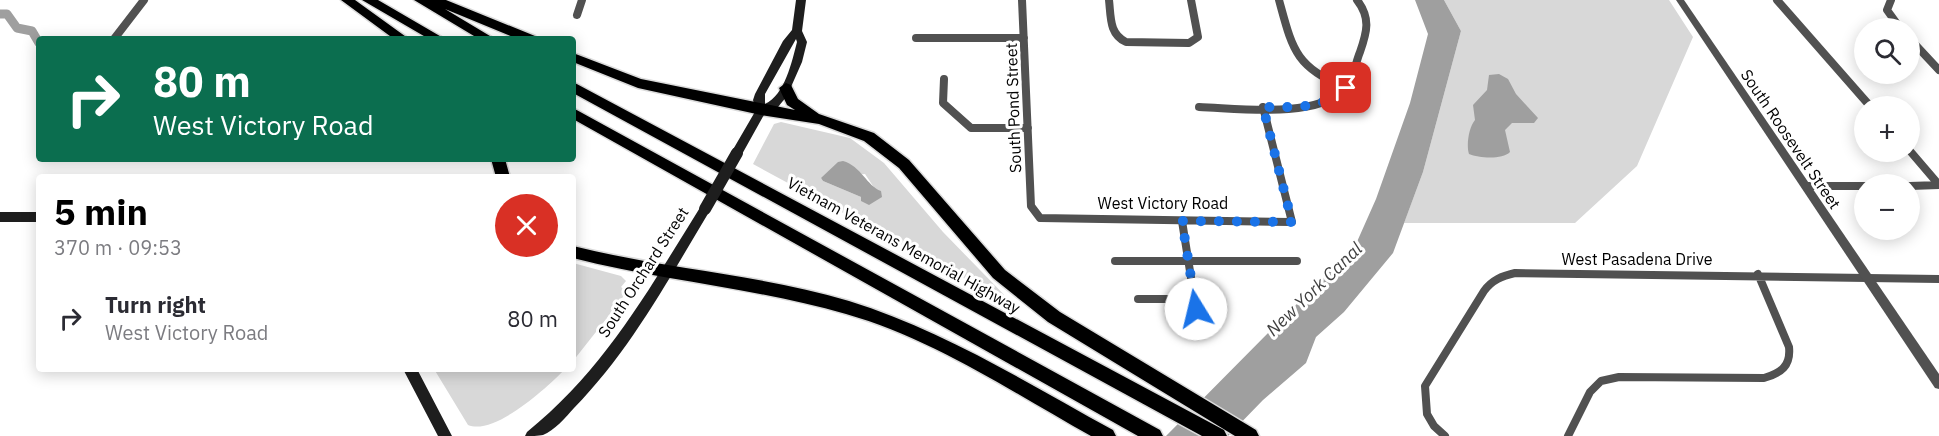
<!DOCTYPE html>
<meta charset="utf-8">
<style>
body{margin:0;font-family:"IBM Plex Sans",sans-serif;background:#f7f7f7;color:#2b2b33;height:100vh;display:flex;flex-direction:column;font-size:22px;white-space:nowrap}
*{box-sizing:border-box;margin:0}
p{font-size:20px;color:#7c7c81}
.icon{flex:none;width:33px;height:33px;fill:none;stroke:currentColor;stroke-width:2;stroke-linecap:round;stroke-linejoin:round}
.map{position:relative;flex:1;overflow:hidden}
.side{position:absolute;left:36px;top:174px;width:540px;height:198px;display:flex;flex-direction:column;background:#fff;border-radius:6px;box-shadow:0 3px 15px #0003}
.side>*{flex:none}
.top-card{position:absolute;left:36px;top:36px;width:540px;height:126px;border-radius:6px;box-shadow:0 3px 15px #0003;background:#0b6e4f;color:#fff;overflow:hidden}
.tools{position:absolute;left:1854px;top:18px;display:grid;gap:12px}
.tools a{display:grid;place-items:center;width:66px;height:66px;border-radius:50%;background:#fff;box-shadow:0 3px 15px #0003;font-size:30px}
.pin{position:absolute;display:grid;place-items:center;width:51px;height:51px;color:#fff;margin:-26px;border-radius:12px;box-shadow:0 3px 9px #0006}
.me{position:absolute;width:66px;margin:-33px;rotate:351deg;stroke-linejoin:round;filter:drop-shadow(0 0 4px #0008)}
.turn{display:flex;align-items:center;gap:21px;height:126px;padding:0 18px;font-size:27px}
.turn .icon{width:78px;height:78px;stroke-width:2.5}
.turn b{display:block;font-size:42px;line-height:51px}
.round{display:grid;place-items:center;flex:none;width:63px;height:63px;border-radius:32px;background:#f7f7f7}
.headline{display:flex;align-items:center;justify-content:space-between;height:102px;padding:0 18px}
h1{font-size:36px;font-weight:700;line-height:45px;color:#000}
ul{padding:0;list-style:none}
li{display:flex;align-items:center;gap:18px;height:84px;padding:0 18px}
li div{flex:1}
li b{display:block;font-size:22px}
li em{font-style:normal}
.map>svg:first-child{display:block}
.green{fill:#d8d8d8;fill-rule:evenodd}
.water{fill:#9f9f9f}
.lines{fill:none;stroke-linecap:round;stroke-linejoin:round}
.stream{stroke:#9f9f9f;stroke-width:2}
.canal{stroke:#9f9f9f;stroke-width:9}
.motorway-casing{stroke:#dbdbdb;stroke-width:3}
.minor{stroke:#515151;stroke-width:8}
.tertiary{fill:#515151;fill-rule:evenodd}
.secondary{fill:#1e1e1e;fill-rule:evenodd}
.motorway{fill:#000;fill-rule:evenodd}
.secondary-bridge{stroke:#1e1e1e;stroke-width:12}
.route{stroke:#1a73e8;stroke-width:10;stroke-dasharray:0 18}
.labels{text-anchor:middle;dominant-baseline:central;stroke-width:6;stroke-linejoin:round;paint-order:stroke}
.street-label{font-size:16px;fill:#000;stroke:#fff}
.water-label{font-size:18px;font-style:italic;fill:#404040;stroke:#fff}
</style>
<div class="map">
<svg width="1939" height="436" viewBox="0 0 1939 436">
<rect width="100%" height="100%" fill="#fff"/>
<path class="green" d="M 1444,0 L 1669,0 L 1693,37 L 1637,166 L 1575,223 L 1404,223 L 1423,172 L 1461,31 Z
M 781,122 L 850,138 L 884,163 L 943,232 L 1015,306 L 753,164 L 774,124 ZM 865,174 L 875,189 L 861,197 L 823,181 L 821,178 Z
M 573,263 L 621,276 L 626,281 L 621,287 L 625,290 L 622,299 L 573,361 Z
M 434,369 L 565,369 C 547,388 494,436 468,425 Z"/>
<path class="water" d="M 1415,0 L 1444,0 L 1461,31 L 1423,172 L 1393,253 L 1344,312 L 1316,337 L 1306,363 L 1263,400 L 1228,436 L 1166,436 L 1356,244 L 1376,199 L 1410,103 L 1428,34 Z
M 1499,74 L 1508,79 L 1516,94 L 1538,118 L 1534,123 L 1512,123 L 1505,130 L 1510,152 C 1502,160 1479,158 1469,154 C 1466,145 1469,127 1475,120 L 1473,105 L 1487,90 L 1489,75 Z
M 843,161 C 861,166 867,186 881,191 L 882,197 L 869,205 L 861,201 L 861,197 L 823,181 L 821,178 L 838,162 Z"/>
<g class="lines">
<path class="stream" d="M 556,39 L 561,37"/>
<path class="canal" d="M 0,14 L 7,14 L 17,28 L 32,31 L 39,43"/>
<g class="motorway-casing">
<path id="motorway" d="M 341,0 L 355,0 L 409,39 L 394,39 Z
M 362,0 L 378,0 L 445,39 L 429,39 Z
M 414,0 L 446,0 L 535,36 L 536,39 L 518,39 L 445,9 L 495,39 L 479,39 Z
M 573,53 L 641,79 L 795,110 L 787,105 L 779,88 L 786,83 L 791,85 L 798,99 L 819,114 L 874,133 L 909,160 L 1005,270 L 1060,312 L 1256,430 L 1259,436 L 1235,436 L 1048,322 L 993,278 L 899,168 L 864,141 L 819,124 L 761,115 L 638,88 L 573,62 Z
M 573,82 L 1224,430 L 1227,436 L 1202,436 L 573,93 Z
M 573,108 L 1160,430 L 1163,436 L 1138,436 L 573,119 Z
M 491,159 L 505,159 L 510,177 L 496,177 Z
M 573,246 C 664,269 759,274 849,301 C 943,330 1027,383 1113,430 L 1116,436 L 1091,436 C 1012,392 934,339 846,314 C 757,288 663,281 573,258 Z"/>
</g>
<path class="minor" d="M 1022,0 L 1031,206 L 1040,218 L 1292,222 L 1263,107
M 1109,0 C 1111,17 1109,34 1126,42 L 1189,43 L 1198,37 L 1191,0
M 1279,0 C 1293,51 1295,66 1346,88
M 1777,0 L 1870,106
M 1891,0 L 1887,10 L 1900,28
M 577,15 L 582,0
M 916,38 L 1024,38
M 114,39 L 144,0
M 1910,39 L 1939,70
M 944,79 L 943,103 L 971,128 L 1028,128
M 1199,107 C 1237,108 1314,119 1344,90 C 1353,81 1355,64 1360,52 C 1367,32 1371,18 1357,0
M 1910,151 L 1939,185
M 1806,186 L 1864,186
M 1910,186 L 1939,185
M 1182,221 L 1196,309
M 1115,261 L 1297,261
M 1138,299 L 1194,299
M 1445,436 L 1434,426 L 1427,414 L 1425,386 L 1484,291 C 1492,280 1502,276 1515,273 L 1939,279
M 1568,436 L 1590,392 L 1601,381 L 1619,377 L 1764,378 C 1781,373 1791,366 1789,347 L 1758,274"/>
<path class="tertiary" d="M 1676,0 L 1684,0 L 1939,374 L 1939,389 L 1935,388 Z"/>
<path class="secondary" d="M 796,0 L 806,0 L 802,31 L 807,42 L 802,62 L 787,96 L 778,107 L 765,113 L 741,156 L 733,156 L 731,153 L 756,110 L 753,100 L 755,94 L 783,41 L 792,30 ZM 796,39 L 797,42 C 792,61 785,95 765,104 L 765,94 Z
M 705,204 L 709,206 L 711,209 L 709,212 C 668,280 630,351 574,408 C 566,417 554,431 543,435 C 539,436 530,436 525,436 L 527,432 C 605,369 649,289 701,206 Z
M 0,212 L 39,212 L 39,222 L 0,222 Z
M 403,369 L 417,369 L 452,436 L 438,436 Z"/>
<use href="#motorway" class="motorway"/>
<path class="secondary-bridge" d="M 705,209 L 737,153"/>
</g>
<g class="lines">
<path class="route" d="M 1196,309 L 1182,221 L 1292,222 L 1263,107 C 1294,107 1322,110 1346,88"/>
</g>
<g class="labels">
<g class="street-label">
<text transform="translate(1013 108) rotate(-92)">South Pond Street</text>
<text transform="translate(1791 139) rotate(56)">South Roosevelt Street</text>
<text x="1163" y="203">West Victory Road</text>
<text transform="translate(904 245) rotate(29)">Vietnam Veterans Memorial Highway</text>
<text x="1637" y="259">West Pasadena Drive</text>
<text transform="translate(643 272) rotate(-57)">South Orchard Street</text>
</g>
<g class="water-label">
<text transform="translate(1314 289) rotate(-44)">New York Canal</text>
</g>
</g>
</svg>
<div class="tools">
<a><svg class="icon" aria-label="search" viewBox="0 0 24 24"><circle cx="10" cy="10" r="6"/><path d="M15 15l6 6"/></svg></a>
<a>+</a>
<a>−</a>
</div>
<div class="pin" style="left:1346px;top:88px;background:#d93025"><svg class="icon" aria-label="arrive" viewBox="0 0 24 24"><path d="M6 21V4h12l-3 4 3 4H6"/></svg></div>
<svg class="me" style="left:1196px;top:309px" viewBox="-20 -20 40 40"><circle r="19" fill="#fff"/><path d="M0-13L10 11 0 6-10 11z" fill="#1a73e8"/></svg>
<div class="top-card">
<div class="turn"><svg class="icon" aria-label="right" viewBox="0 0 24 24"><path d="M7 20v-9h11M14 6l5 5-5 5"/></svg><div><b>80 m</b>West Victory Road</div></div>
</div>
<section class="side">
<div class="headline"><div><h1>5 min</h1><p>370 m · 09:53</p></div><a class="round" style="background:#d93025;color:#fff"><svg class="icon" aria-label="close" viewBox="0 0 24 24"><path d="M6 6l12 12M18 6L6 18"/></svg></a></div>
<ul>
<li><svg class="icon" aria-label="right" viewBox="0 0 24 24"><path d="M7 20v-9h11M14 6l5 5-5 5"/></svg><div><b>Turn right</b><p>West Victory Road</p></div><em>80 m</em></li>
</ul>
</section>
</div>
